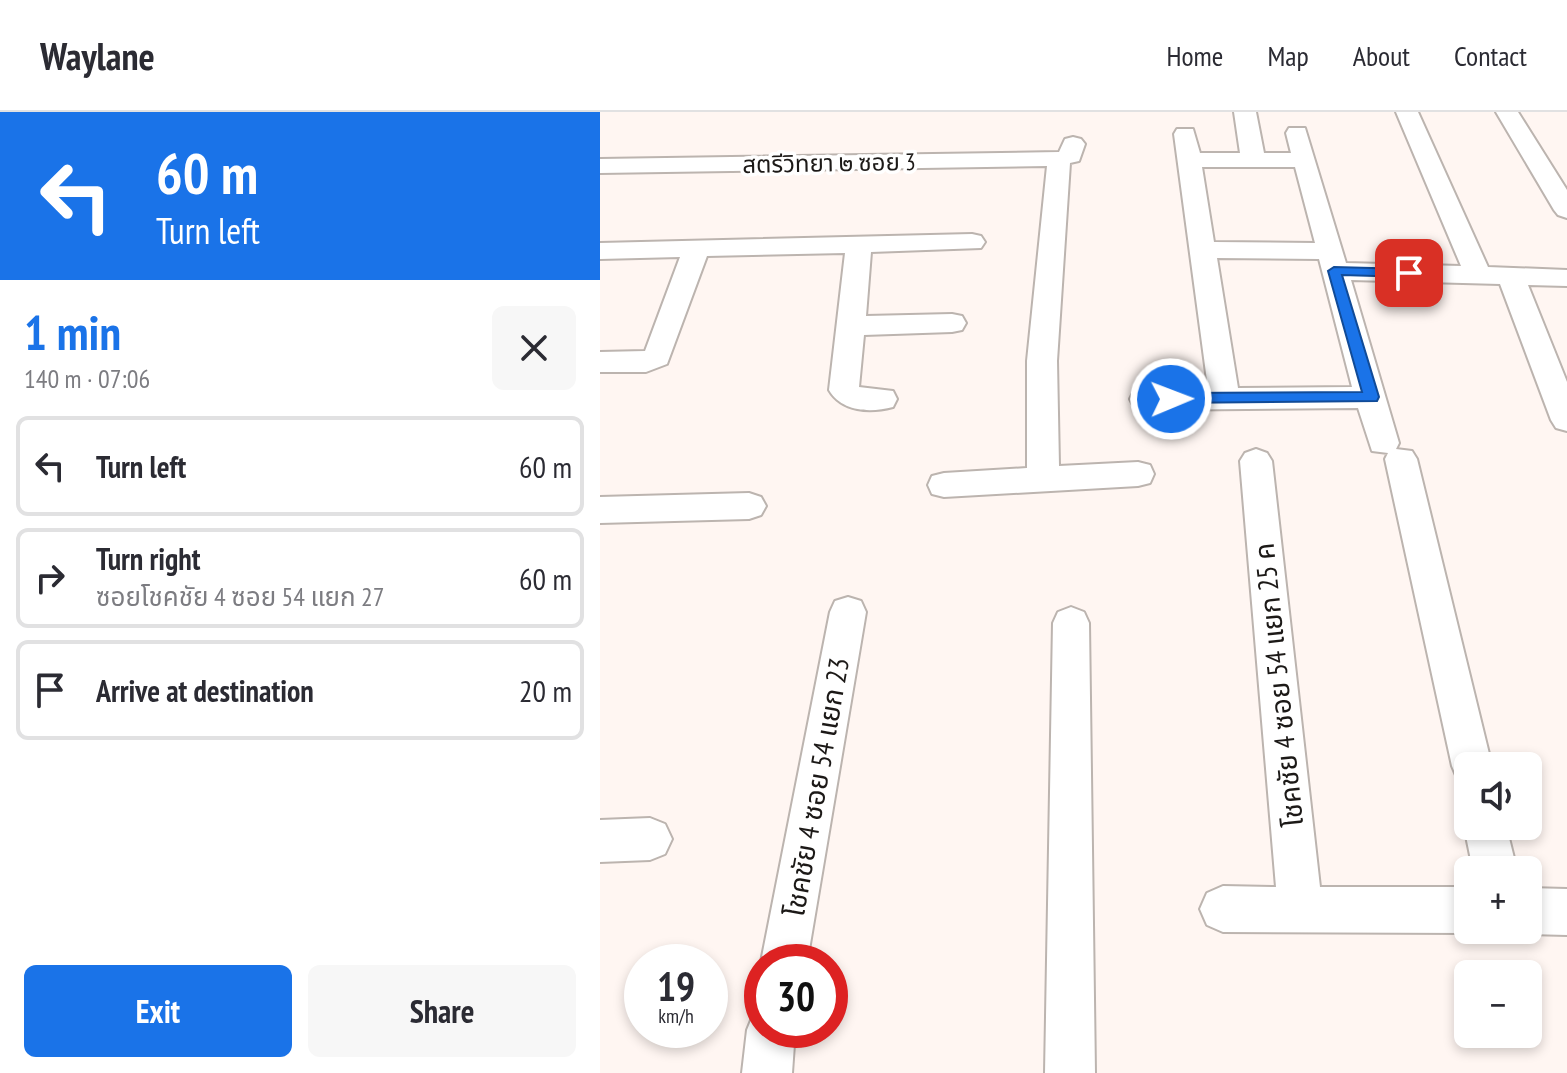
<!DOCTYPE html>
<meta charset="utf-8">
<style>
body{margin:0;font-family:"PT Sans Narrow","Noto Sans Thai",sans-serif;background:#f7f7f7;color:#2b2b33;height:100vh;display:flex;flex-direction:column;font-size:30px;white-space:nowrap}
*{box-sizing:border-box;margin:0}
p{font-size:26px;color:#7c7c81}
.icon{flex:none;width:44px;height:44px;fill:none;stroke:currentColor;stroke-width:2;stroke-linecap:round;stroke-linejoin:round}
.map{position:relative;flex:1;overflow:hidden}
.sheet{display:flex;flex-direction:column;background:#fff;width:600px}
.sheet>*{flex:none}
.top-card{background:#1a73e8;color:#fff;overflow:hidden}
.fabs{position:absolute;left:854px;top:640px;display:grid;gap:16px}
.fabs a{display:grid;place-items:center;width:88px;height:88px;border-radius:12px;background:#fff;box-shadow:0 4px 12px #0003;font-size:40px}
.speed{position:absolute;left:24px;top:832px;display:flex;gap:16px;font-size:40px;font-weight:700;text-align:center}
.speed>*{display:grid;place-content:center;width:104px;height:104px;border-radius:50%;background:#fff;box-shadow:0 4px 12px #0003;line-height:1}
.speed small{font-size:20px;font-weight:400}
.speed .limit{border:12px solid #d22;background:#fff;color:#111}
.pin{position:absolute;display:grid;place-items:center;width:68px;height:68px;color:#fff;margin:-34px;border-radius:16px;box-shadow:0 4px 12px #0006}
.me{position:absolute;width:88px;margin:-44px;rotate:89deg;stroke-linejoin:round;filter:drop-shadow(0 0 6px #0008)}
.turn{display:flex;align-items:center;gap:28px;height:168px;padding:0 24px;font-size:36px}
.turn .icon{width:104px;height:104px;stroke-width:2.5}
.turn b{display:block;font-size:56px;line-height:68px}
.round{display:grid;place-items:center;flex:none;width:84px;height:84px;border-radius:12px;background:#f7f7f7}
.head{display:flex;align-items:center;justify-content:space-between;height:136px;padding:0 24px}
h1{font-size:48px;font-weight:600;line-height:60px;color:#1a73e8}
.primary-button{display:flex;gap:16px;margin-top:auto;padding:16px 24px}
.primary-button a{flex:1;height:92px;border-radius:12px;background:#1a73e8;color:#fff;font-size:32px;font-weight:600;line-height:92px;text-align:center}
.primary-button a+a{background:#f7f7f7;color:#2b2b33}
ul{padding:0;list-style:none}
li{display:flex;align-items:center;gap:24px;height:100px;margin:0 16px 12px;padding:0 8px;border:4px solid #e1e1e2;border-radius:12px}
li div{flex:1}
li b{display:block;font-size:30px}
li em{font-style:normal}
header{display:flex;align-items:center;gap:48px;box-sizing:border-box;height:112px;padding:0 40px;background:#fff;border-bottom:2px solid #e1e1e2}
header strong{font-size:38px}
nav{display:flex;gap:44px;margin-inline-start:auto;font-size:28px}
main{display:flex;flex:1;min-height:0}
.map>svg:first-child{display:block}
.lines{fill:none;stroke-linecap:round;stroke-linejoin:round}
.minor-casing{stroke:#bcb4af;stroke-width:4}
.minor{fill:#fff;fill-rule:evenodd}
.route{fill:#1a73e8;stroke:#114b97;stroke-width:2}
.labels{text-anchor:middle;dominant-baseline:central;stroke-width:7;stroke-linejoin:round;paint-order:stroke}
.far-street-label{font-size:24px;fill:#1c1917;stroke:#fff}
.street-label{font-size:28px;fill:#1c1917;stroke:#fff}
</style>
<header>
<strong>Waylane</strong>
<nav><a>Home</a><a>Map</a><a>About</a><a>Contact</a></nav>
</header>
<main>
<section class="sheet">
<div class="top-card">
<div class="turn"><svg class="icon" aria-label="left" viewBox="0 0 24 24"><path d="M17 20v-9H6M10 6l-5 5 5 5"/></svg><div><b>60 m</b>Turn left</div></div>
</div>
<div class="head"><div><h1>1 min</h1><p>140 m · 07:06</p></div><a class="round"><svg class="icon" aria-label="close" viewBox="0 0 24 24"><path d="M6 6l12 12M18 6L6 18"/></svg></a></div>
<ul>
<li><svg class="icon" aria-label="left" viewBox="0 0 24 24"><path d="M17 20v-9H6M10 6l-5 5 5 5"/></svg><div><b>Turn left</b></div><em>60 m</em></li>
<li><svg class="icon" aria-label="right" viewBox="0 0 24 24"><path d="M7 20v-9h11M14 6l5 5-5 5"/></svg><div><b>Turn right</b><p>ซอยโชคชัย 4 ซอย 54 แยก 27</p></div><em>60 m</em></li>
<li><svg class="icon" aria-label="arrive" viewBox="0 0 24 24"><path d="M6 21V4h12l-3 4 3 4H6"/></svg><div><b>Arrive at destination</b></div><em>20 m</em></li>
</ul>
<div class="primary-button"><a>Exit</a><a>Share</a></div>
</section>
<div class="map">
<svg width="967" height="961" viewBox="0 0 967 961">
<rect width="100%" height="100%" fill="#fff6f2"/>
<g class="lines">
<g class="minor-casing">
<path id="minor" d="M 634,0 L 656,0 L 664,41 L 691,41 L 686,21 L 689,16 L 705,16 L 746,151 L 861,154 L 796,0 L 818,0 L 888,155 L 967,158 L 967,174 L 928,173 L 967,270 L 967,319 L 956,316 L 951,308 L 900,172 L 751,168 L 799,331 L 796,337 L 812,339 L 817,347 L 892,654 L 868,654 L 868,672 L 858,668 L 852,654 L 785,347 L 788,341 L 772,339 L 758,296 L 545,298 L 534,295 L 530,287 L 534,279 L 545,276 L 608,276 L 574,22 L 577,17 L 593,17 L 600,41 L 640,41 ZM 602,55 L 695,55 L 715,131 L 614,130 ZM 617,146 L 719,147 L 752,275 L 638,276 Z
M 896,0 L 918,0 L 967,78 L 967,106 L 958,103 L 954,98 Z
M 473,25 L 481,27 L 485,32 L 479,49 L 470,51 L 457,249 L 459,354 L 538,350 L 550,353 L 554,362 L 550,371 L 538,374 L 344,385 L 332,382 L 328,373 L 332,364 L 344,361 L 427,356 L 427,249 L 447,54 L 0,61 L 0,47 L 459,40 L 465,27 Z
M 372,122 L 381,124 L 385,130 L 381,136 L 271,140 L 266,204 L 352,202 L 362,204 L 366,211 L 362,218 L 352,220 L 264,223 L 259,275 L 293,279 L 297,287 L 293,295 C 270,301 242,300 229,278 L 245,141 L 107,144 L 67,252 L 46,260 L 0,260 L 0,240 L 45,239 L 80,145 L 0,147 L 0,131 Z
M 656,337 L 667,341 L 672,349 L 720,775 L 868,775 L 868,818 L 874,818 L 868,821 L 623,820 L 607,813 L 600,797 L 607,781 L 623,774 L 676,775 L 640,349 L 645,341 Z
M 149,381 L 161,385 L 166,394 L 161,403 L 149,407 L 0,411 L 0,385 Z
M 248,485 L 261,489 L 266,500 L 207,850 L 162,850 L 162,853 L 161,850 L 230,500 L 235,489 Z
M 471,495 L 484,500 L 489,511 L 495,961 L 445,961 L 453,511 L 458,500 Z
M 868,704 L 868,714 L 906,714 L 917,758 L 873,758 L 864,714 Z
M 50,706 L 65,712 L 72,727 L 65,742 L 50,748 L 0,750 L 0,708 Z
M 928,776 L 967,777 L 967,823 L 928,822 L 919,818 L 928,818 Z
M 162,897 L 162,918 L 195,918 L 192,961 L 142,961 L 147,918 L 154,901 Z"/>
</g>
<use href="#minor" class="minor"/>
</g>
<path class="route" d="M 734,155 L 809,157 L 816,161 L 809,165 L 742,163 L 779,285 L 777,289 L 566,291 L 564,287 L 571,281 L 762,280 L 728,159 Z"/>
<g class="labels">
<g class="far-street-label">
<text transform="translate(229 51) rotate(-1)">สตรีวิทยา ๒ ซอย 3</text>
</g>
<g class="street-label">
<text transform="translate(678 573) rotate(-96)">โชคชัย 4 ซอย 54 แยก 25 ค</text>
<text transform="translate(216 675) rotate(-80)">โชคชัย 4 ซอย 54 แยก 23</text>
</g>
</g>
</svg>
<div class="fabs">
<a><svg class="icon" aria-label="sound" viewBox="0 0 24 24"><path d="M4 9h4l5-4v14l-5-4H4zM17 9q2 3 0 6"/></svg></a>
<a>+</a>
<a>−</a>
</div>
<div class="speed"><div>19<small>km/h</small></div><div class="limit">30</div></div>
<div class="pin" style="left:809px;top:161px;background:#d93025"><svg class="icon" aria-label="arrive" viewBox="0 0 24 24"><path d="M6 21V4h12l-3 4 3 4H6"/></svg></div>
<svg class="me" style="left:571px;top:287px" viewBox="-20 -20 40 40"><circle r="17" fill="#1a73e8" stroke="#fff" stroke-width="3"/><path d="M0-11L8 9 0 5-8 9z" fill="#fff"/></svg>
</div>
</main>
